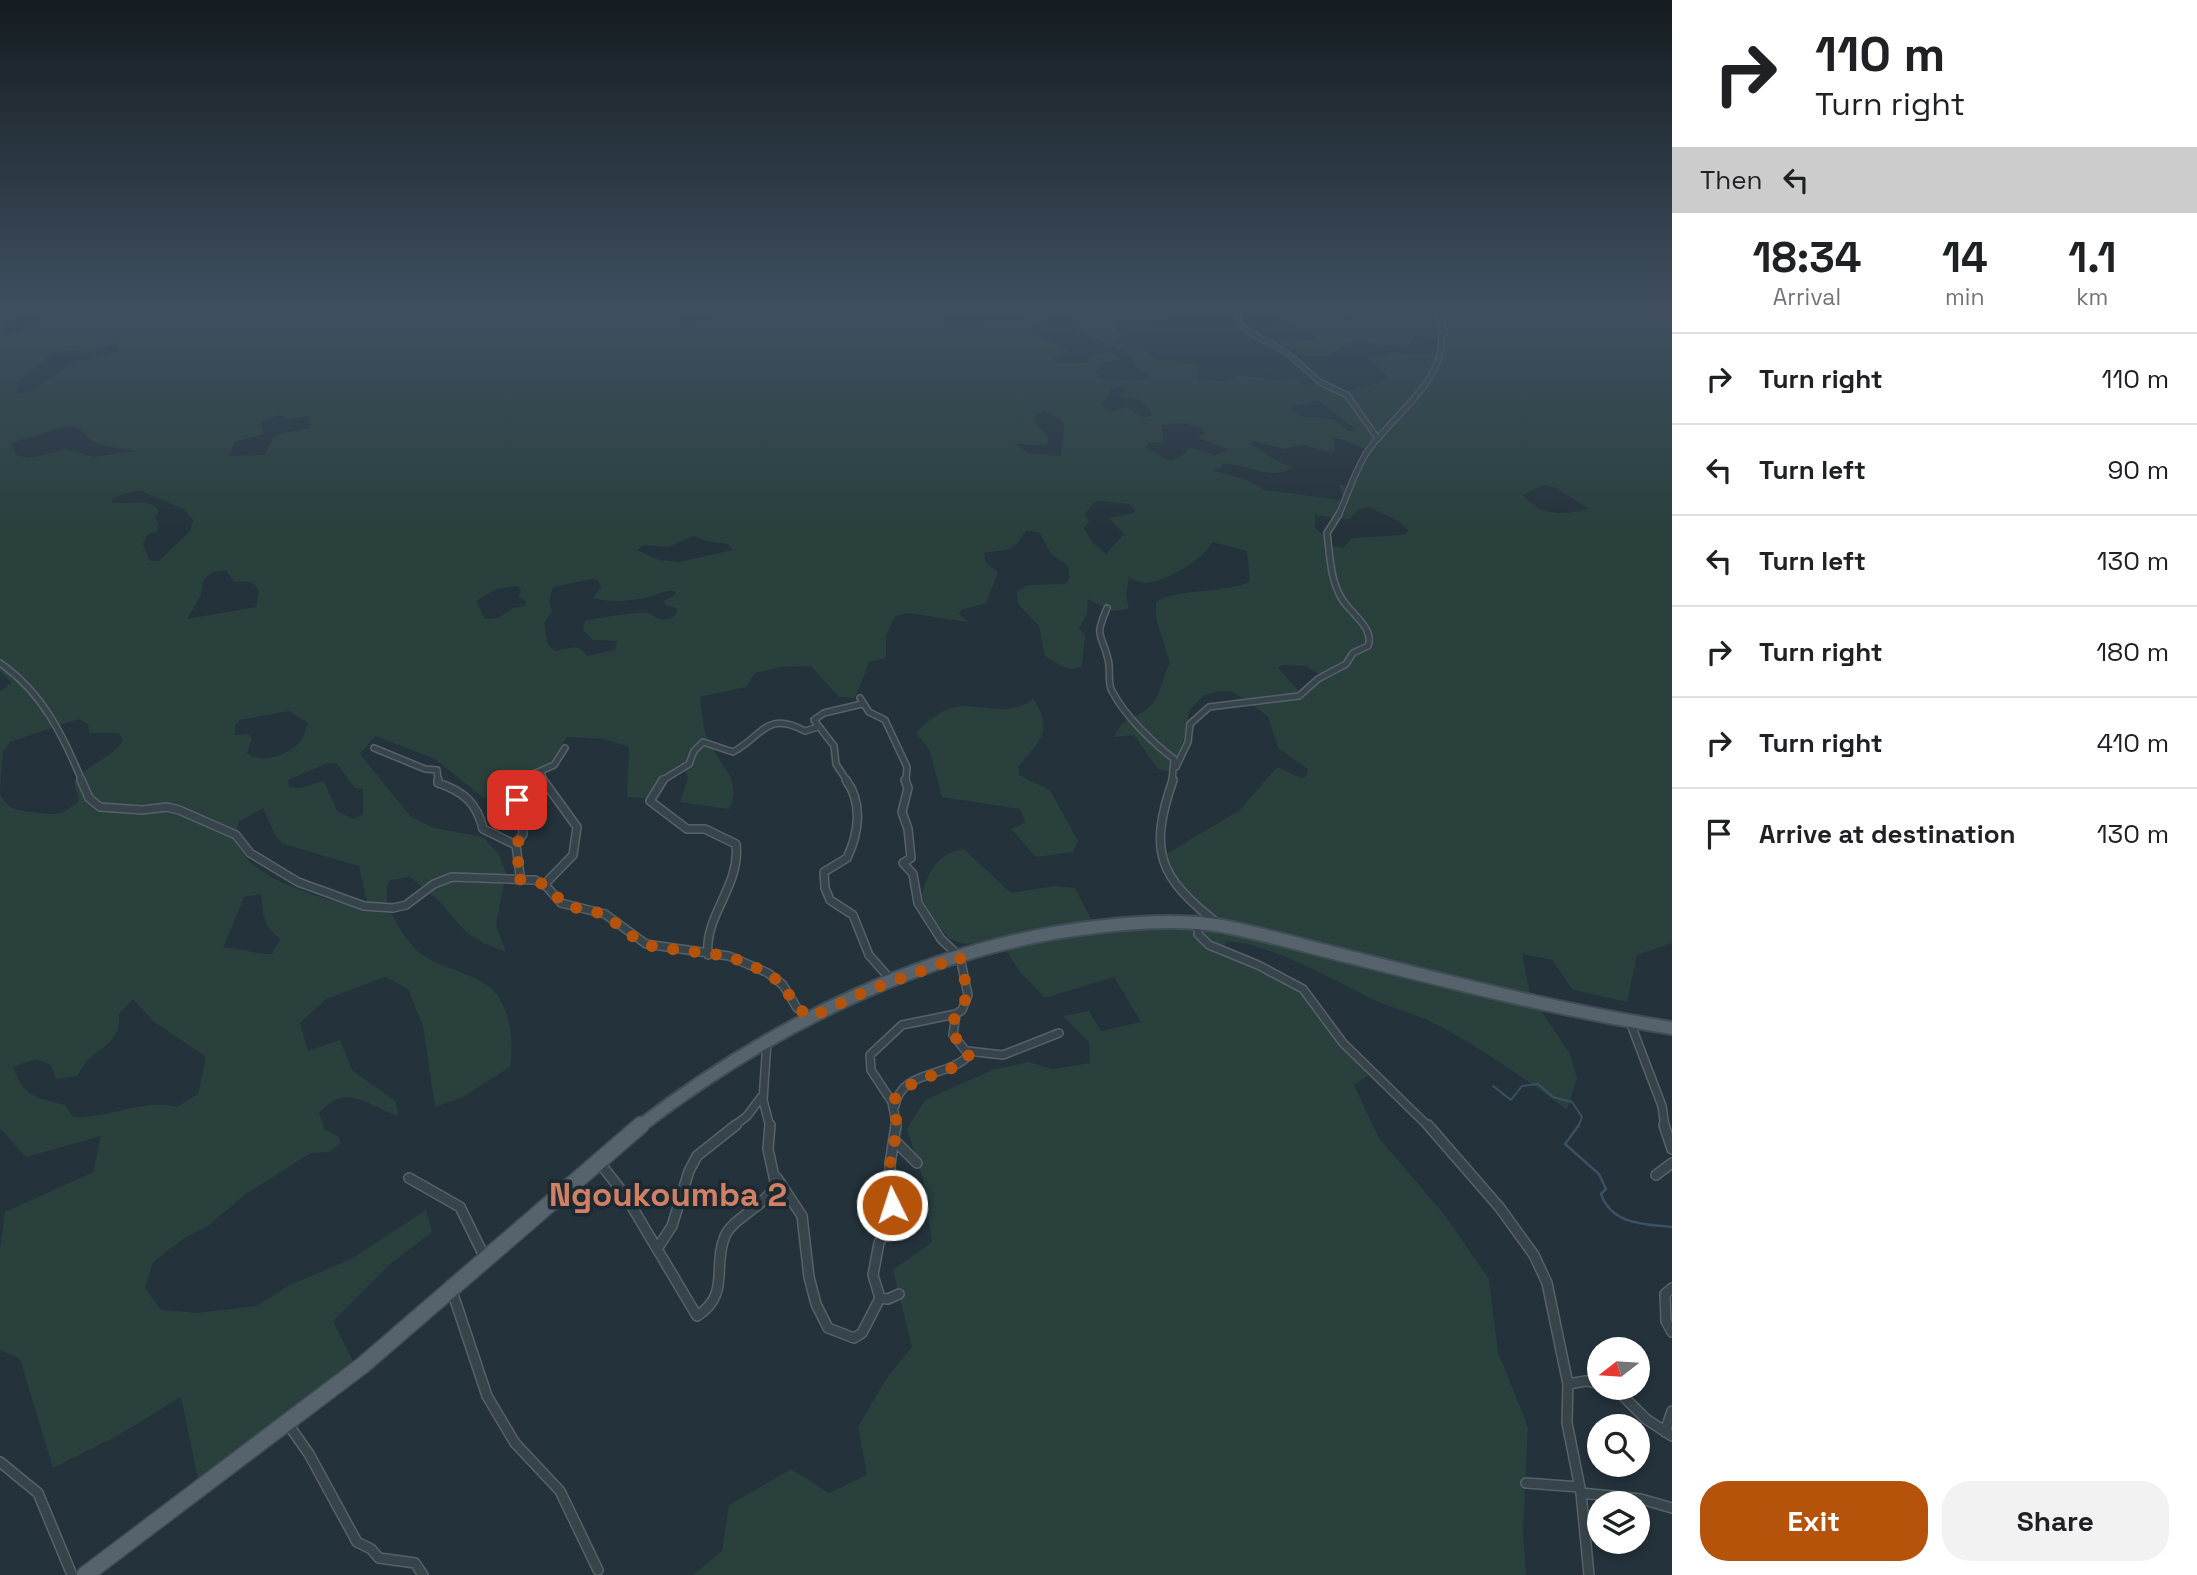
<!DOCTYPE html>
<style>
body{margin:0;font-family:"Space Grotesk",sans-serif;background:#f2f2f2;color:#202124;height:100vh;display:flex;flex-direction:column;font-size:26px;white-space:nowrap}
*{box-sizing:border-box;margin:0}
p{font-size:23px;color:#757577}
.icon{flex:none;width:38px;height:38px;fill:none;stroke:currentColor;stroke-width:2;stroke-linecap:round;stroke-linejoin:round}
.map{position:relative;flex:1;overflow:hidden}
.panel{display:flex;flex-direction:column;background:#fff;width:525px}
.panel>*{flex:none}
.banner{background:#fff;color:#202124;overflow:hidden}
.needle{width:46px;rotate:253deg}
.tools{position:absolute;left:1587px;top:1337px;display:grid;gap:14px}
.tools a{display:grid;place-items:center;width:63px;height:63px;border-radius:50%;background:#fff;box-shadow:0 4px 10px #0003;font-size:35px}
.pin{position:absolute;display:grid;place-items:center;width:60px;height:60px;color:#fff;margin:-30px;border-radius:14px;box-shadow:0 4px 10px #0006}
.me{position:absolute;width:77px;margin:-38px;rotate:356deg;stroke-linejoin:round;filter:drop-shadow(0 0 5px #0008)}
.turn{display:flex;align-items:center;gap:24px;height:147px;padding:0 28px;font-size:32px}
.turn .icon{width:91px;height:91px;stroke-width:2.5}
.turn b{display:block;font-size:49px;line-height:60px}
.then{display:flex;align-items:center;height:66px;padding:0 28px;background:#0003;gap:14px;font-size:26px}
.eta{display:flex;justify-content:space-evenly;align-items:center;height:119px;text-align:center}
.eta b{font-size:42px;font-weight:600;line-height:49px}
.button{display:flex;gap:14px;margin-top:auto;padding:14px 28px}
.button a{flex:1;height:80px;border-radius:28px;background:#b45309;color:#fff;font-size:28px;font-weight:600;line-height:80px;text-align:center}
.button a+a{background:#f2f2f2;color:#202124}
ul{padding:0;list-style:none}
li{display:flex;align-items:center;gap:21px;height:91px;padding:0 28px;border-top:2px solid #e0e0e0}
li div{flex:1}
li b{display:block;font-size:26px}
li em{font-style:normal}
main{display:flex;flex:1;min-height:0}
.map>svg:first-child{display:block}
.green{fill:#29403d;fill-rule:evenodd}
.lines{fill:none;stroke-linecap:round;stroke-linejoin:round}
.stream-far1{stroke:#395162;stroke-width:2}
.stream{stroke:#395162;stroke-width:2.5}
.minor-far3-casing{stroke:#56626a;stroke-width:7}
.minor-far2-casing{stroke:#56626a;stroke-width:8}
.minor-far1-casing{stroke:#56626a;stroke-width:10}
.minor-casing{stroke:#56626a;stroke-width:12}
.primary-far1-casing{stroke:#414d55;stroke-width:16}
.primary-casing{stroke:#414d55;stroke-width:19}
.minor-far3{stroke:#38444c;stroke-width:4.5}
.minor-far2{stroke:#38444c;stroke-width:5}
.minor-far1{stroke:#38444c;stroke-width:7}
.minor{stroke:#38444c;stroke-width:9}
.primary-far1{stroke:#56636c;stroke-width:12}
.primary{stroke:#56636c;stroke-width:16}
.route{stroke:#b45309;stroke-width:12;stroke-dasharray:0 21.6}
.labels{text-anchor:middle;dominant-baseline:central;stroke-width:7;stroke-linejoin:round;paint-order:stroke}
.near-quarter-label{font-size:33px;font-weight:bold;fill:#d08065;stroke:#1d2931}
</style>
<main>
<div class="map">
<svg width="1672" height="1575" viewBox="0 0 1672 1575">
<rect width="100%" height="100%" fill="#24323b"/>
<path class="green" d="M 0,310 L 21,310 L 6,324 L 3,336 L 30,328 L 56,310 L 190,310 L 184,315 L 198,315 L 209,310 L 694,310 L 693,315 L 681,316 L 681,325 L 718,321 L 709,310 L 976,310 L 964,315 L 937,314 L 943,322 L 951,325 L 1025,321 L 1025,310 L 1151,310 L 1160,313 L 1165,319 L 1116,324 L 1116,330 L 1125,336 L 1118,339 L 1117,343 L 1144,349 L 1156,361 L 1175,361 L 1198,365 L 1197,380 L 1224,381 L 1238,375 L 1278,380 L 1311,375 L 1298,382 L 1307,385 L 1317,381 L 1342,393 L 1390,379 L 1368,358 L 1388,358 L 1389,353 L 1437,355 L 1443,346 L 1442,342 L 1416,335 L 1406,348 L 1358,341 L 1348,343 L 1328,356 L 1303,356 L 1278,341 L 1295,343 L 1315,338 L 1315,336 L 1272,321 L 1322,314 L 1351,322 L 1357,317 L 1334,311 L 1338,310 L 1672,310 L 1672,943 L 1637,955 L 1627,1002 L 1573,990 L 1552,960 L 1522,954 L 1530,994 L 1570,1054 L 1577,1078 L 1567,1110 C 1525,1078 1480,1047 1433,1023 C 1411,1012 1386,1007 1364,995 C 1335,980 1257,938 1226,942 L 1224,948 L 1307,991 L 1336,1033 L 1373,1072 L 1354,1085 L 1379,1138 L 1444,1214 L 1489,1279 L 1498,1352 L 1528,1427 L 1523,1532 L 1526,1575 L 693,1575 L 722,1551 L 729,1505 L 791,1469 L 829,1493 L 867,1475 L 858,1426 L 889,1375 L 912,1347 L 893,1270 L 932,1242 L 923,1179 L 907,1129 L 925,1100 L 992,1070 L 1028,1062 L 1053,1069 L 1090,1063 L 1089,1042 L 1063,1016 L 1089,1011 L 1101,1031 L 1141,1022 L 1114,977 L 1045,998 L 1020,972 L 1000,941 C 947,950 946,939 921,896 C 929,871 937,853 964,849 L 1011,893 L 1054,886 L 1075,888 L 1093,923 L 1188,918 L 1196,912 L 1163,873 L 1161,857 L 1240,810 L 1277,767 L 1301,778 L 1306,777 L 1308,769 L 1278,748 L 1268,716 L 1232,691 L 1217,691 L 1203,696 L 1189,711 L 1186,732 L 1171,772 L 1158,769 L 1134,735 L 1114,737 C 1124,714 1134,721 1148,708 C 1163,695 1161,678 1170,663 L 1156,618 L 1156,602 C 1183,587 1220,594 1250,582 L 1247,551 L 1212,542 C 1204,560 1166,581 1146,583 C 1141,583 1134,580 1129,578 L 1126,595 L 1129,609 L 1112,611 L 1088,599 L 1087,614 L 1079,629 L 1085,635 L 1082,666 C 1069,674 1056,663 1045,656 L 1039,626 L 1018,604 L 1017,591 L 1028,585 L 1065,584 L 1070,578 L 1067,565 L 1051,554 L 1039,532 L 1026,531 C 1011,554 1009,549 984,553 L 986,563 L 998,572 L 986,603 L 961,610 L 959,614 L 968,622 L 908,613 L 895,616 L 886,636 L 886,658 L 869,662 L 855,698 L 839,697 L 811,666 L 780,667 L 755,673 L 746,687 L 700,697 C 702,709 702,723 706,735 C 715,762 745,779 729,809 L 680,802 L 688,778 L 682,764 L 664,774 L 645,798 L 627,797 L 629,747 L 604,739 L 567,737 L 549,765 L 519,776 L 504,796 L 484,798 L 435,759 L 375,736 L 360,754 L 411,817 L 434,828 L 483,837 L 499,855 L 506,873 L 496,925 L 506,952 L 483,943 L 466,932 L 439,901 L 410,877 L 390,880 C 384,891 386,904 392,915 C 400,929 409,944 421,954 C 444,971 485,973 500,999 C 511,1019 514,1045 510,1067 L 463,1097 L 435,1107 L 423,1026 L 408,989 L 385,977 L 326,999 L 300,1023 L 308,1051 L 340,1040 L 352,1070 L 395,1101 L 399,1116 C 365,1106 347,1081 319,1113 L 325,1130 L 338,1136 L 341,1143 L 329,1152 L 311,1153 L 247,1193 L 209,1225 L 183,1239 L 153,1262 L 145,1288 L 161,1310 L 198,1313 L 256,1306 L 288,1286 L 351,1259 L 426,1210 L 432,1232 L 391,1263 L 333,1321 L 354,1363 L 199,1484 L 181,1397 L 117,1436 L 53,1468 L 20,1359 L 0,1350 L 0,1249 L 5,1212 L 93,1172 L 101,1136 L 26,1157 L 0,1128 L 0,794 C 9,810 15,810 32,812 C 56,815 60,817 79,801 L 74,781 C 88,764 110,759 123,741 L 119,733 L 89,733 L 88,724 L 78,719 L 10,742 L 3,752 L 0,791 L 0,691 L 12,683 L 0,671 ZM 1059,311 L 1075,321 L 1075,329 L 1132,355 L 1137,368 L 1152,375 L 1142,381 L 1101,378 L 1096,372 L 1103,363 L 1121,359 L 1110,352 L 1093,355 L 1087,363 L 1057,363 L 1053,358 L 1066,353 L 1066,349 L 1031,332 L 1031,328 L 1048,325 L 1049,321 L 1042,313 ZM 116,343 L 119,349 L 115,352 L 72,363 L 31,392 L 15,393 L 18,381 L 53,352 L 93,350 ZM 1123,386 L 1127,389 L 1118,396 L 1141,400 L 1151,411 L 1151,416 L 1141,418 L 1128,407 L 1110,412 L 1100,404 L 1107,398 L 1110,389 ZM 1317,400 L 1357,430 L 1348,431 L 1334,419 L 1300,416 L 1289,408 ZM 1044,410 C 1075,424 1061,429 1061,456 L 1028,453 L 1015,444 L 1047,445 L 1049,439 L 1032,418 ZM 279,415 L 288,419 L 310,416 L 310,428 L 282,433 L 273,438 L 265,455 L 229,456 L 235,442 L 264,434 L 260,422 ZM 1183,423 L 1202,428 L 1206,434 L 1197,437 L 1229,450 L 1216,455 L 1190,448 L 1179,458 L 1170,461 L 1146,448 L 1149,442 L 1164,442 L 1161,425 ZM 68,426 C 82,426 83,434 91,440 C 103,449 122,447 135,451 L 93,457 L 67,449 L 29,458 L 16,455 L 11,443 ZM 1334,439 L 1341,439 L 1366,450 L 1359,473 L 1351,486 L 1339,485 L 1344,498 L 1342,500 L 1265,490 L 1245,479 L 1214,471 L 1223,467 L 1221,464 C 1244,462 1271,483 1293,467 C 1273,460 1267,454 1250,444 L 1253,441 L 1283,449 L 1304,445 L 1331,453 L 1335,451 ZM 1544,485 L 1556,488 L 1589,509 C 1564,515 1541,517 1523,495 ZM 139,490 L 184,509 L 193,520 L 190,531 L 159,561 L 150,561 L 143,544 L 147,535 L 157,531 L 159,523 L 155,518 L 159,510 C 146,496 128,506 111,502 L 114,497 ZM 1098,501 L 1129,504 L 1135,510 L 1134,513 L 1109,518 L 1124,534 L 1106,554 L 1092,542 L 1084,528 L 1089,522 L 1085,514 L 1093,503 ZM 1369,507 L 1398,521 L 1409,531 L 1402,535 L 1352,538 L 1343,548 L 1329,545 L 1327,538 L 1315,528 L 1315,515 L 1349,519 L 1359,509 ZM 693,536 L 709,542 L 728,544 L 733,550 L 679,562 L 659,560 L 637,550 L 643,545 L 668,547 ZM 226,570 L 234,582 C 246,581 253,580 259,591 L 256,607 L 187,619 L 201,595 L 204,579 L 213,572 ZM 592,579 L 598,580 L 601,587 L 593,598 C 609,603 634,601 649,597 C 659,595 666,588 676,592 L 675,595 L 664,601 L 665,605 L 676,608 L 677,612 C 674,617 670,620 663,620 C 657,619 652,614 647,613 C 640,611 590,619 585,621 L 583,630 L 593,640 L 617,641 L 615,650 L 587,656 L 581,649 L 575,647 L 555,651 L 548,645 L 544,623 L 552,611 L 549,602 L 553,587 ZM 517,586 L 521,589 L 519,596 L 526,602 L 525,606 L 513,608 L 498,618 L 485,619 L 476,601 L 497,589 ZM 1283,665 L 1306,666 L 1323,677 L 1299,691 L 1278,668 ZM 289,711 L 308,723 C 305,729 304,739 299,743 C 288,755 260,765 247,753 L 252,738 L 248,734 L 235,735 L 235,725 L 240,720 ZM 328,763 L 336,763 L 355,788 L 363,789 L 363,814 L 353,819 L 337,811 L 324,781 L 299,788 L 289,787 L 288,780 ZM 263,808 L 275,835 L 283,844 L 359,866 L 369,910 C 336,902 249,881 238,844 C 236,838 238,829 238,822 ZM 261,894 C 263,915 263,926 280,939 L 272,954 C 254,955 241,947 223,948 L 244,897 ZM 133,999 L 153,1021 L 206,1057 L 198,1094 L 177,1107 C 140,1098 110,1119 73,1117 L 65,1105 C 35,1097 25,1098 13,1067 L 36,1059 L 51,1065 L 56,1079 L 77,1076 C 81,1070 85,1062 90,1058 C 107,1044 121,1039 119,1014 Z
M 1033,699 C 1055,730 1039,742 1018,767 L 1019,775 L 1050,790 L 1078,841 L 1073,852 L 1036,857 L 1011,829 L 1025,823 L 1020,809 L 942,797 L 929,749 L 916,733 C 927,721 946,705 964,706 C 988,707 1012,716 1033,699 Z"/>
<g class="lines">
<path class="stream-far1" d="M 1493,1086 L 1511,1100 L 1522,1086 L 1538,1084 L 1553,1097 L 1572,1102 L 1582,1117 L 1578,1127"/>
<path class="stream" d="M 1579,1125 L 1565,1144 L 1599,1174 L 1606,1189 L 1601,1194 C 1612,1225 1644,1224 1672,1227"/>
<g class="minor-far3-casing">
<path id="minor-far3" d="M 1236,310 L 1239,322 L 1247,331 L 1286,352 L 1320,382 L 1347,395 L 1378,439
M 1338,516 C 1348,495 1355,470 1367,452 C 1389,419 1447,380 1441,336 L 1445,333 L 1437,310"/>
</g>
<g class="minor-far2-casing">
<path id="minor-far2" d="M 1107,608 C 1094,639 1101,631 1108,659 C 1111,668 1107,683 1112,691 C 1125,716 1152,742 1174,759 L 1172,781
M 0,663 C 42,692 63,735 82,781
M 860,698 L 869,712 L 885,720 L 907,767 L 906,781
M 374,748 L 425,769 L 437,770 L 438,781
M 1176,767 L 1188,742 L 1190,724 L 1209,707 L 1299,696 L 1318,679 L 1346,664 L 1353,653 L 1368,646 C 1375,628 1350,613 1342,599 C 1330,580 1330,555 1327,533 L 1339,514
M 541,773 L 544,781
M 518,781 L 554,765 L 565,748
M 661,781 L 689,764 L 694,751 L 703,742 L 733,752 C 763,736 766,710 805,731 L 818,727
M 847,781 L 836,764 L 834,746 L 814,720 L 824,713 L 862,704"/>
</g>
<g class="minor-far1-casing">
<path id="minor-far1" d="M 81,780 L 89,798 L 100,807 L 142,810 L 167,807 L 179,810 L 236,835 L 250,853 L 298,882 L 364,906 L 393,908 L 406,905 L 434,884 L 452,877 L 535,880 L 547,887 L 561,903 L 605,914 L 646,944 L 729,956 L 768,973 L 783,985 L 797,1008 L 811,1017
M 438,780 L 438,783 C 463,791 477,803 483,829 L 516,845 L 520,875 L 517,879
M 543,780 L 577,827 L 573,855 L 544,885
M 663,780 L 650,801 L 687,829 L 705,829 L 736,844 C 741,886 704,915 708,955
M 846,780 C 863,803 859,833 847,858 L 824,872 L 825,888 L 830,900 L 853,915 L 869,955 L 891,980
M 1173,780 C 1148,852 1159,877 1217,923
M 516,845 L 523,834 L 519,780
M 1198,924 L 1198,934 L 1209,945 L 1258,965 L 1303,989 L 1343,1043 L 1429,1127
M 1630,1022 L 1662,1106 L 1665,1127
M 767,1042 L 763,1100 L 770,1127
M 968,1051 L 1003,1055 L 1059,1033
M 895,1106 C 901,1069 949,1078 969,1055 L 953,1035 L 956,1014
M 733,1127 L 747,1116 L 762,1096
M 897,1127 L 892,1102 L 871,1070 L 870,1055 L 902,1025 L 956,1014 L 962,1010 L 968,995 L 960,957 L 941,939 L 918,903 L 913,874 L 903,863 L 911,858 L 908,829 L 902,812 L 908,788 L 905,780"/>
</g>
<g class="minor-casing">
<path id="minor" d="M 1428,1125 L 1500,1208 L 1534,1255 L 1547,1283 L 1568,1384 L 1567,1423 L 1581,1493 L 1589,1575
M 1664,1125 L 1672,1149
M 895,1141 L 917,1163
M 599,1162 L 625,1195 L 697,1316 C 731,1294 712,1267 725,1236 C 733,1218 762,1208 776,1186 L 768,1149 L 770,1125
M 1656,1175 L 1672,1163
M 409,1178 L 460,1207 L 485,1258
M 777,1178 L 802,1216 L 809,1277 L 816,1304 L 828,1328 L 854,1338 L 862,1333 L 880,1298
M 657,1249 L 672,1226 L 689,1171 L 697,1156 L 736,1125
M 1672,1288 L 1665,1294 L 1666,1321 L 1672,1332
M 452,1291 L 487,1396 L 515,1443 L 560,1491 L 598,1570
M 880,1298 L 873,1275 L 879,1243 L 891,1223 L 890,1164 L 896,1125
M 880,1298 L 888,1299 L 899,1294
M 1568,1384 L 1586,1381 L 1600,1384
M 1615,1388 L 1646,1419 L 1672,1436
M 288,1424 L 309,1454 L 357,1542 L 371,1549 L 379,1558 L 415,1563 L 423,1575
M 1665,1432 L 1672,1411
M 0,1462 L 38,1493 L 72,1575
M 1526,1483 L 1580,1487
M 1581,1493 L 1641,1499 L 1672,1508"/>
</g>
<g class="primary-far1-casing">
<path id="primary-far1" d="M 639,1127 C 772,1025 929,946 1096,927 C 1137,922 1181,919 1222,926 C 1265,934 1308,947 1350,957 C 1457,984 1563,1011 1672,1028"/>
</g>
<g class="primary-casing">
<path id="primary" d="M 85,1575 L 363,1365 L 641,1125"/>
</g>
<use href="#minor-far3" class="minor-far3"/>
<use href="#minor-far2" class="minor-far2"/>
<use href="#minor-far1" class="minor-far1"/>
<use href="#minor" class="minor"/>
<use href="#primary-far1" class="primary-far1"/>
<use href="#primary" class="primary"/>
</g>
<linearGradient id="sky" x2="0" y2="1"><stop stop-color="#141c20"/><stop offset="0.58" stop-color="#3f4f60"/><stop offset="1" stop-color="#3f4f60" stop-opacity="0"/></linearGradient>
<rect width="1672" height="531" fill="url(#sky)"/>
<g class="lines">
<path class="route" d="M 517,800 L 523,834 L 516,845 L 520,876 L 517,879 L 541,883 L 568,906 L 604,914 L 635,938 L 654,947 L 729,956 L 768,973 L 783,985 L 797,1008 L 811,1017 L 869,990 L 960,957 L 968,995 L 952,1023 L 952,1033 L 969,1055 C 951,1078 915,1071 894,1100 L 897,1129 L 890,1164 L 892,1205"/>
</g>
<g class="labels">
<g class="near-quarter-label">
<text x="668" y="1195">Ngoukoumba 2</text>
</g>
</g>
</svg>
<div class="tools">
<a><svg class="needle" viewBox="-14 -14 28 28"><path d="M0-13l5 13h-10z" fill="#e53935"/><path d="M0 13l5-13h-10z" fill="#757577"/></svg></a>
<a><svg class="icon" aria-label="search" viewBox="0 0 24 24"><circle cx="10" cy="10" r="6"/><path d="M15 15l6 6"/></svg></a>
<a><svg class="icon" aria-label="layers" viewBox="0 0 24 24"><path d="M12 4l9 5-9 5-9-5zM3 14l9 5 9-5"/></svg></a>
</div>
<div class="pin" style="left:517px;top:800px;background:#d93025"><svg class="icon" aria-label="arrive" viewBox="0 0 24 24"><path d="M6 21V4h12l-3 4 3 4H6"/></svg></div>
<svg class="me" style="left:892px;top:1205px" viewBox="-20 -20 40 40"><circle r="17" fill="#b45309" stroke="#fff" stroke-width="3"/><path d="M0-11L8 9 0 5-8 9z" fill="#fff"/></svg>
</div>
<section class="panel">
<div class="banner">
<div class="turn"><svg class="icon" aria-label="right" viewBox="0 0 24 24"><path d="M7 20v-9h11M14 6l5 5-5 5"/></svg><div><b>110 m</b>Turn right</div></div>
<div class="then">Then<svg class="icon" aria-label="left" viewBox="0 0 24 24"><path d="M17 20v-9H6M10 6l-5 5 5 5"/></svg></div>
</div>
<div class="eta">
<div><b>18:34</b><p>Arrival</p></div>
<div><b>14</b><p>min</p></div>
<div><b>1.1</b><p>km</p></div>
</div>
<ul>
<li><svg class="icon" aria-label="right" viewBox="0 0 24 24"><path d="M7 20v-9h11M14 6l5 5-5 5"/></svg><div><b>Turn right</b></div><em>110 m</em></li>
<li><svg class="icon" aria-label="left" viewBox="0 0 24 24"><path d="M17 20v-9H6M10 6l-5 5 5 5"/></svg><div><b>Turn left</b></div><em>90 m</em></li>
<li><svg class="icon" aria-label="left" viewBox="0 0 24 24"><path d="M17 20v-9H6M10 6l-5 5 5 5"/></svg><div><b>Turn left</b></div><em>130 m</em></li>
<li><svg class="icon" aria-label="right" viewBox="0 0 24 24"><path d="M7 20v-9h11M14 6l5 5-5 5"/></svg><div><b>Turn right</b></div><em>180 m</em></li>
<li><svg class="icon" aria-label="right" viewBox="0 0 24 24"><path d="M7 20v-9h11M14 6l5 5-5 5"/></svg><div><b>Turn right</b></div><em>410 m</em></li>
<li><svg class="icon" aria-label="arrive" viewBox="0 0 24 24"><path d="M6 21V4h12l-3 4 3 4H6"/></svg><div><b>Arrive at destination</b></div><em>130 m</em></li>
</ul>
<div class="button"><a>Exit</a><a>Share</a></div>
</section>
</main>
